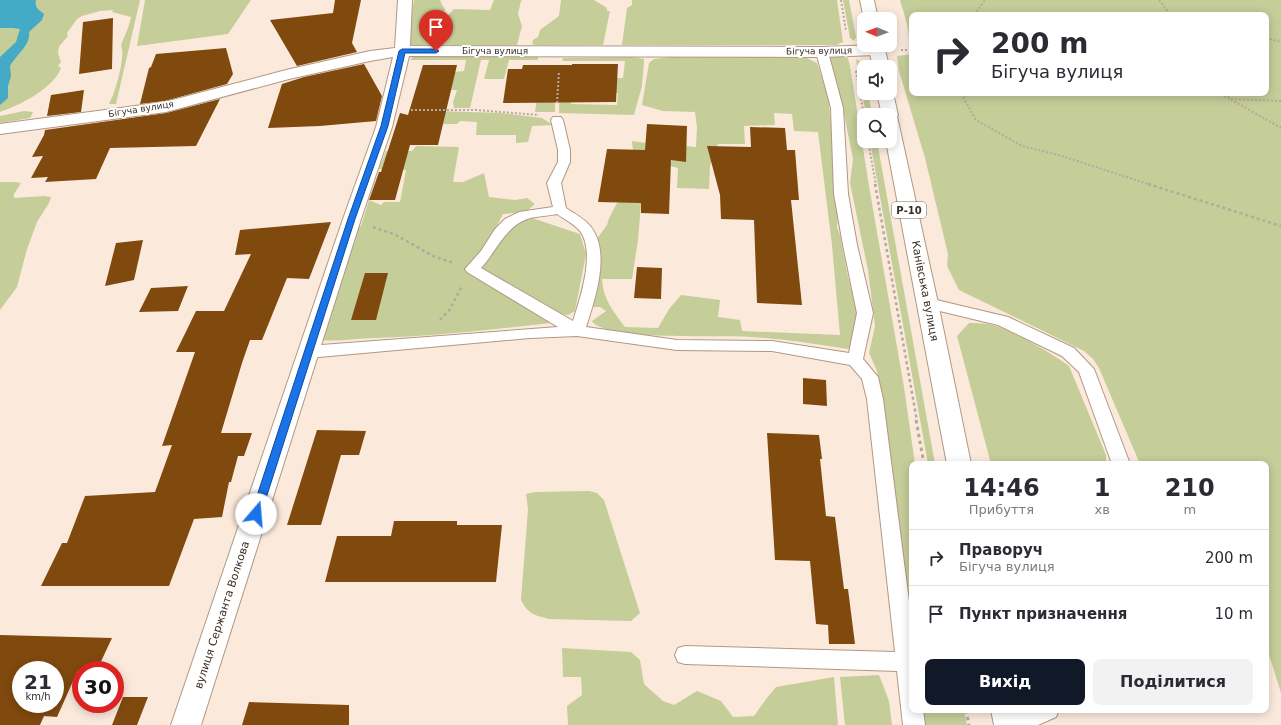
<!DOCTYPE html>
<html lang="uk">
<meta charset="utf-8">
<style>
body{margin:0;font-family:"DejaVu Sans",sans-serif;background:#f2f2f3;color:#2b2b33;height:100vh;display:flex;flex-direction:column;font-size:15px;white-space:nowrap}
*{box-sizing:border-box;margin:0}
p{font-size:13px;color:#7c7c81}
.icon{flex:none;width:22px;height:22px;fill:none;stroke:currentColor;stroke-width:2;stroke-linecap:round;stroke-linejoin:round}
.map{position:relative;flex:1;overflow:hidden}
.details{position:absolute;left:909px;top:461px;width:360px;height:252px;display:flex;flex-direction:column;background:#fff;border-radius:8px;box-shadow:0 2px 10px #0003}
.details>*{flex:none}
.banner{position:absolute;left:909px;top:12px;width:360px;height:84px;border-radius:8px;box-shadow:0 2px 10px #0003;background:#fff;color:#2b2b33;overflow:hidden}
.needle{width:26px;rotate:271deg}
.fabs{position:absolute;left:857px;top:12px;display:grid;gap:8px}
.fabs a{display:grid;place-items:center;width:40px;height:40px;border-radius:8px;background:#fff;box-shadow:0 2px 10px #0003;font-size:20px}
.speed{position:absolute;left:12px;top:661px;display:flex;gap:8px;font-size:20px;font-weight:700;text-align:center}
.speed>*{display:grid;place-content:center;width:52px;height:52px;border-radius:50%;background:#fff;box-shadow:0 2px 10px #0003;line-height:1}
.speed small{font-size:10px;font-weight:400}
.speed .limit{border:6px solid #d22;background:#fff;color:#111}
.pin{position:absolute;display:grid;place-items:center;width:34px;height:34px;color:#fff;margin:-41px -17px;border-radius:50% 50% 50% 0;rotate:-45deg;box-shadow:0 0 4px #0007}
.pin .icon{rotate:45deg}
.me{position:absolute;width:44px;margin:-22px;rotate:18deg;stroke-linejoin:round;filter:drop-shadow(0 0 3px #0008)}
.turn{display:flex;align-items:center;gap:14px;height:84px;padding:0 16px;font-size:18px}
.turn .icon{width:52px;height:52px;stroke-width:2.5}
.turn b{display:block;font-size:28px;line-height:34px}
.eta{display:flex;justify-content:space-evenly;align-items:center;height:68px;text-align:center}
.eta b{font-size:24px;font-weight:600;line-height:28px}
.cta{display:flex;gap:8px;margin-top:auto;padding:8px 16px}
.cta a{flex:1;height:46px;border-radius:8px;background:#111827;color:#fff;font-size:16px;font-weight:600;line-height:46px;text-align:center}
.cta a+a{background:#f2f2f3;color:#2b2b33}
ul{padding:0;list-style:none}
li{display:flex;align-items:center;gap:12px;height:56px;padding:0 16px;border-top:1px solid #e1e1e2}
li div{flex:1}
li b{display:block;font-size:15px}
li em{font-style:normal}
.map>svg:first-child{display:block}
.green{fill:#c5cd99;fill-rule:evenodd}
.water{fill:#45aac5}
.building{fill:#804a0e;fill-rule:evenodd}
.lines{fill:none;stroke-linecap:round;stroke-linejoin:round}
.service-casing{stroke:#b19882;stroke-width:2}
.minor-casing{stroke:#b19882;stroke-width:2}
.primary-casing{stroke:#b19882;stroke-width:2}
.path-far2{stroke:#b7a89c;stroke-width:2;stroke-dasharray:2 2;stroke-linecap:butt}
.path-far1{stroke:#b7a89c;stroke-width:2.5;stroke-dasharray:3 3;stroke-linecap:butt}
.path{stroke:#b7a89c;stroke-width:3;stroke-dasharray:3.5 3.5;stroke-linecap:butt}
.service{fill:#fff;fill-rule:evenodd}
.minor{fill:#fff;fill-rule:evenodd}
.primary{fill:#fff;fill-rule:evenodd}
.route{fill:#1a73e8;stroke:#114b97}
.labels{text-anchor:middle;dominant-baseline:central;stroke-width:4;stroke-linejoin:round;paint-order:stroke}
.far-street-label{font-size:9px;fill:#392e25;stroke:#fff}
.shield{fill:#fff;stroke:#746d66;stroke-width:1}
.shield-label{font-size:10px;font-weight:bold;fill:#392e25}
.street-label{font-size:11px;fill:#392e25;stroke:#fff}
</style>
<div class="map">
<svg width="1281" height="725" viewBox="0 0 1281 725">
<rect width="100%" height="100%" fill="#fbeadc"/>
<path class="green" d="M 0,0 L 140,0 L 116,104 L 109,104 C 115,94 126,56 121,46 C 124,36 129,28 131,17 L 112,12 L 113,10 L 100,11 L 82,16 L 77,19 L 67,33 L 68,36 C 59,47 55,47 61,62 L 58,66 L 61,68 C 53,89 20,105 0,112 Z
M 145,0 L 251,0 L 228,34 L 137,46 Z
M 414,0 L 440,0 L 442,5 L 445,9 C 444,17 438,21 431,25 L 438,26 L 454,9 L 490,10 L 494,0 L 523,0 L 521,1 L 518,14 L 522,26 L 517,45 L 416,46 L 410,45 L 411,21 Z
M 561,0 L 594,0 L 607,8 L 607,11 L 610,11 L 603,45 L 535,45 L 532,44 L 533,40 L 538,37 L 540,30 L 559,16 Z
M 632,0 L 837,0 L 843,42 L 836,45 L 622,45 L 627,8 L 632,5 Z
M 843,0 L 849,0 L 856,37 L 854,41 L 850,38 Z
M 900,0 L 1281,0 L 1281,693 L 1266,645 L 1266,464 L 1140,464 L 1099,368 L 1093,359 L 1084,351 L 959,290 L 947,266 L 948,254 L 925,158 L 899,71 L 897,56 L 912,54 L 907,24 ZM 912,15 L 1266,15 L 1266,93 L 912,93 Z
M 439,55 L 538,57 L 538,60 L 509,60 L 504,79 L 484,79 L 489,60 L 481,60 L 470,108 L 454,108 L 453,102 L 457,90 L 451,90 L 454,72 L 464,71 L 466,60 L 410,60 L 414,56 Z
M 836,55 L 848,58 L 850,66 L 869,186 L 904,387 L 915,464 L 912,464 L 912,616 L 907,608 L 899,570 L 889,445 L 883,404 L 877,371 L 869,353 L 875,326 L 868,270 L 850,183 L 853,159 L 844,114 L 829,57 Z
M 679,56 L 789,57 L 807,58 L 817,63 L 829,99 L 829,105 L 839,209 L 837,227 L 840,235 L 848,277 L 858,313 L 856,344 L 848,349 C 816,344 783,339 751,337 C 725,335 603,341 592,321 L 606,311 L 600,307 L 593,307 L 596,240 L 607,225 L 609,218 L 617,203 L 622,201 L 633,150 L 632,141 L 646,143 L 638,240 L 632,279 L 602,279 C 603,299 613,311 625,327 L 658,328 L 669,309 L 681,295 L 720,300 L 718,317 L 740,320 L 742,331 L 840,335 L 832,245 L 818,132 L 794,131 L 792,114 L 774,113 L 775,125 L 744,126 L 745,144 L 718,144 L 710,166 L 709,189 L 677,188 L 678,168 L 670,166 L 676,145 L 696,147 L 697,127 L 695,112 L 663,111 L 642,105 L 649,63 L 654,59 Z
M 633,57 L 644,59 L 644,62 L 642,86 L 634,115 L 559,113 L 560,83 L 571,90 L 571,104 L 617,105 L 618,93 L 612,93 L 613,78 L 623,78 L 625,61 L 562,61 L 563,58 Z
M 856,59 L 862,63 L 864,74 L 864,93 L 868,93 L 872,115 L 866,115 Z
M 540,80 L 555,80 L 555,112 L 535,112 Z
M 24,111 L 33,112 L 30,118 L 0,123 L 0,116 Z
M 439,111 L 501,113 L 542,118 L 553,125 L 532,126 L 528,142 L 516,143 L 516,135 L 476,135 L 477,122 L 460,121 L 457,124 L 434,124 Z
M 870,141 L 877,141 L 935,464 L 928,464 Z
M 416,146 L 459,147 L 453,182 L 463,182 L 484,173 L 489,197 L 515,200 L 527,198 L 535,204 L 526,212 L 503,214 L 493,233 L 515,223 L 532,218 L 580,234 L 586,254 L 575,311 L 568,315 L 556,314 L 559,322 C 498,329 437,336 376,338 C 357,338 339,342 321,340 L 358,225 L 361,226 L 369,200 L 381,205 L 384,202 L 400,202 L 406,170 L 379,169 L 386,151 L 412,151 Z
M 0,182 L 15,182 L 21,183 L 14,194 L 14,198 L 44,196 L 51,197 L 49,203 L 37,222 L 27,249 L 17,287 L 0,310 Z
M 969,323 C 975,323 982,323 988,324 C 1007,327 1053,354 1069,366 L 1106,455 L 1106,464 L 991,464 L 957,336 Z
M 589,491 L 597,493 L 604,500 L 640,613 L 631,621 L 549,619 C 534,615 528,614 521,600 L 528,509 L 526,494 L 535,492 Z
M 562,648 L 631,652 L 640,660 L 644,684 L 663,701 L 674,705 L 697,691 L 721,701 L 733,717 L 754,716 L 766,699 L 776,687 L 834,677 L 838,725 L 568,725 L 567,706 L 582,695 L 581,677 L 563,677 Z
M 879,675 L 889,701 L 892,725 L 845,725 L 840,677 Z
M 920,710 L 964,710 L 967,725 L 922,725 Z"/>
<path class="water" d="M 0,0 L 36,0 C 34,7 39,10 44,14 L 42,20 L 29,32 C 31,45 16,55 10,66 L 11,76 L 8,86 L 8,98 L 0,105 L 0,57 L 16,42 L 20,29 L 13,28 L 0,28 Z"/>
<path class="building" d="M 335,0 L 361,0 L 352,43 L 357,52 L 297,66 L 270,20 L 333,13 Z
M 113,18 L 112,69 L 79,74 L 83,22 Z
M 226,48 L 233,74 L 227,84 L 165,101 L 140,104 L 149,68 L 151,67 L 156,54 Z
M 364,64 L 382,96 L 376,121 L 320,126 L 268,128 L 282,84 L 304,77 Z
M 572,64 L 618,64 L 616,102 L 503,103 L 508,69 L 522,69 L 523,65 L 572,65 Z
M 423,65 L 457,65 L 438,145 L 410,145 L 395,200 L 369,200 L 379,172 L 381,172 L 400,113 L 408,115 Z
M 84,90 L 81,112 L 47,116 L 51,95 Z
M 220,99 L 196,146 L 110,148 L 96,179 L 45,182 L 48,177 L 31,178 L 43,156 L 32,157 L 44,135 L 45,130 L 166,113 Z
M 647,124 L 687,126 L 686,162 L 671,160 L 669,214 L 641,213 L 641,203 L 598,202 L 607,149 L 645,150 Z
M 750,127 L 785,128 L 787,150 L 795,150 L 799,200 L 791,200 L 802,305 L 757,303 L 754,220 L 721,219 L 720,195 L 707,146 L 751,147 Z
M 331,222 L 309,279 L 287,278 L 262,340 L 250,340 L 242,363 L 221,433 L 252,433 L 244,456 L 238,456 L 231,482 L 229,482 L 222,517 L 194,519 L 169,586 L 41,586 L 62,543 L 67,543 L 85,496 L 155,492 L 172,445 L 162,446 L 195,352 L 176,352 L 196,311 L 224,311 L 251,254 L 235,255 L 240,230 Z
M 143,240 L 134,280 L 105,286 L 116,243 Z
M 637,267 L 662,268 L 661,299 L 634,298 Z
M 365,273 L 388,273 L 376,320 L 351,320 Z
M 188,286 L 178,311 L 139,312 L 151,288 Z
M 803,378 L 826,380 L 827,406 L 803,404 Z
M 317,430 L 366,431 L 359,455 L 341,455 L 321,525 L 287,525 Z
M 767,433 L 819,435 L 822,459 L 820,459 L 826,516 L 835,517 L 844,589 L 848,589 L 855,644 L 829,644 L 828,625 L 816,624 L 810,561 L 775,560 Z
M 394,521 L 457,521 L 457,525 L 502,525 L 496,582 L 325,582 L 337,536 L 391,536 Z
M 0,635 L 112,638 L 97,670 L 78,670 L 57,717 L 44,716 L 40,725 L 0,725 ZM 21,670 L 55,670 L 55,704 L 21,704 Z
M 123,697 L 148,697 L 137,725 L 112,725 Z
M 249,702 L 349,705 L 349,725 L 242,725 Z"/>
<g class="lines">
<g class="service-casing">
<path id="service" d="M 822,49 L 828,52 L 843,108 L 848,194 L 857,245 L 873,313 L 863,359 L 878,377 L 883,399 L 912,625 L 912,710 L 923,710 L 925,725 L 903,725 L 897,671 L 685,664 L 678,662 L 675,655 L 678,648 L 685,646 L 895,652 L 867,399 L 862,379 L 850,365 L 772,351 L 677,350 L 577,336 L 530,338 L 308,358 L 302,356 L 300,352 L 302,348 L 308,346 L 558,327 L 467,272 L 465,269 L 481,251 L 495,229 L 505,219 L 519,212 L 553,207 L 547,183 L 558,162 L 558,150 L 551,120 L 553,117 L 561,117 L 563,120 L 570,150 L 570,162 L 561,183 L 566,208 C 575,214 585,219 591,227 C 611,253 595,299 586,327 L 677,340 L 772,341 L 849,353 L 857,313 L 843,245 L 834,194 L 831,108 L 816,52 ZM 557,214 C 564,219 574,224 580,231 C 596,252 580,299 573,321 L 481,268 C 496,252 505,227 527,219 C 536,216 548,216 557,214 Z
M 928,298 L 1008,317 L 1074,348 L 1094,369 L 1130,464 L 1112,464 L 1079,372 L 1062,356 L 998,325 L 923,307 L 920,303 L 923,299 Z
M 1023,710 L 1059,710 L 1056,717 L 1038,725 L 1002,725 L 1005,718 Z"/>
</g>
<g class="minor-casing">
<path id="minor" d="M 398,0 L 412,0 L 410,46 L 822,47 L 877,45 L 882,47 L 885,50 L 882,53 L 877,55 L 822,57 L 409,56 L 392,127 L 361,219 L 201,725 L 171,725 L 343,219 L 376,127 L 393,57 L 370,61 L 289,79 L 166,112 L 0,134 L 0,124 L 165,102 L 286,70 L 370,51 L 395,48 Z"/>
</g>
<g class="primary-casing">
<path id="primary" d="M 860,0 L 874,0 L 878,19 L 864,19 Z
M 868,45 L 884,45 L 889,67 L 873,67 Z
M 890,89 L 893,93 L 898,115 L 897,116 L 938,303 L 971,464 L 947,464 L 886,141 L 890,141 L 890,115 L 882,115 L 877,93 L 890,93 Z
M 991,710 L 1021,710 L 1024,725 L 994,725 Z"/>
</g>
<path class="path-far2" d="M 841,0 L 846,31
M 1159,0 L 1171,15
M 974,15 L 985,0
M 1266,38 L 1281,42
M 901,50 L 912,50
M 856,71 L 864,115
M 963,93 L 964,99 L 976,120 L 1022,146 L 1062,156 L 1151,185
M 1217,93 L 1230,99
M 1226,93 L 1230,99
M 1281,101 L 1230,99 L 1281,128
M 557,103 L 559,71
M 411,110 L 476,110 L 539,115
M 868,141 L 876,185"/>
<path class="path-far1" d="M 875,184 L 917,421
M 1148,184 L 1281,226
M 373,227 L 396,235 L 433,256 L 454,263
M 440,320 L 450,309 L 462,286"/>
<path class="path" d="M 916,420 L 924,464
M 966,710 L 969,725"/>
<use href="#service" class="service"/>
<use href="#minor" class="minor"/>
<use href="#primary" class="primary"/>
</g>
<path class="route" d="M 402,49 L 436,49 L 439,51 L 436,53 L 405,53 L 388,126 L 355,219 L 261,514 L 260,517 L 256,518 L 252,517 L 251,514 L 348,219 L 381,126 L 399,51 Z"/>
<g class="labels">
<g class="far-street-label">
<text x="495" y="51">Бігуча вулиця</text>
<text transform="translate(819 51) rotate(-1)">Бігуча вулиця</text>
<text transform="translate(141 109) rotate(-9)">Бігуча вулиця</text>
</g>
<rect class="shield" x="892" y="202" width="34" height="16" rx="3"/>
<g class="shield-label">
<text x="909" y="210">Р-10</text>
</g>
<g class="street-label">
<text transform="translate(925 291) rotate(79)">Канівська вулиця</text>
<text transform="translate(222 615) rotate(-72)">вулиця Сержанта Волкова</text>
</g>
</g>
</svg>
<div class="fabs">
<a><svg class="needle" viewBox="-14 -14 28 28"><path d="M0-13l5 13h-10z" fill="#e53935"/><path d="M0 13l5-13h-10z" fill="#7c7c81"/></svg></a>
<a><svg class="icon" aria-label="sound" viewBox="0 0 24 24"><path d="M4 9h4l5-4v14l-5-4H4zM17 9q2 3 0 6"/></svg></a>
<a><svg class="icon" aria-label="search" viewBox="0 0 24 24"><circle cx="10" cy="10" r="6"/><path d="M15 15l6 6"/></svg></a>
</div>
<div class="speed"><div>21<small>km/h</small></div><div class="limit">30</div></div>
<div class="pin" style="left:436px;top:51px;background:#d93025"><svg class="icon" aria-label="arrive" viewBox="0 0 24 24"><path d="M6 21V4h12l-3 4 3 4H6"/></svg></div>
<svg class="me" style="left:256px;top:514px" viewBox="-20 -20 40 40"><circle r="19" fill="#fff"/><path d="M0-13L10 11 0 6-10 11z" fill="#1a73e8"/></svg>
<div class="banner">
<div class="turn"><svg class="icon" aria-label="right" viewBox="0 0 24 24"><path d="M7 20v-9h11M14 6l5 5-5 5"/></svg><div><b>200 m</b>Бігуча вулиця</div></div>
</div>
<section class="details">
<div class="eta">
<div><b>14:46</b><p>Прибуття</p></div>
<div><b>1</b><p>хв</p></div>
<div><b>210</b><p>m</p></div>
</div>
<ul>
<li><svg class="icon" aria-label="right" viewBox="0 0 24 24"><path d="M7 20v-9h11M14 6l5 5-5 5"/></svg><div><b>Праворуч</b><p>Бігуча вулиця</p></div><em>200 m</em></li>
<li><svg class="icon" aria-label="arrive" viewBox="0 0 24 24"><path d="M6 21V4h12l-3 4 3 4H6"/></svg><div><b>Пункт призначення</b></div><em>10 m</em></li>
</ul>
<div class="cta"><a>Вихід</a><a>Поділитися</a></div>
</section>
</div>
